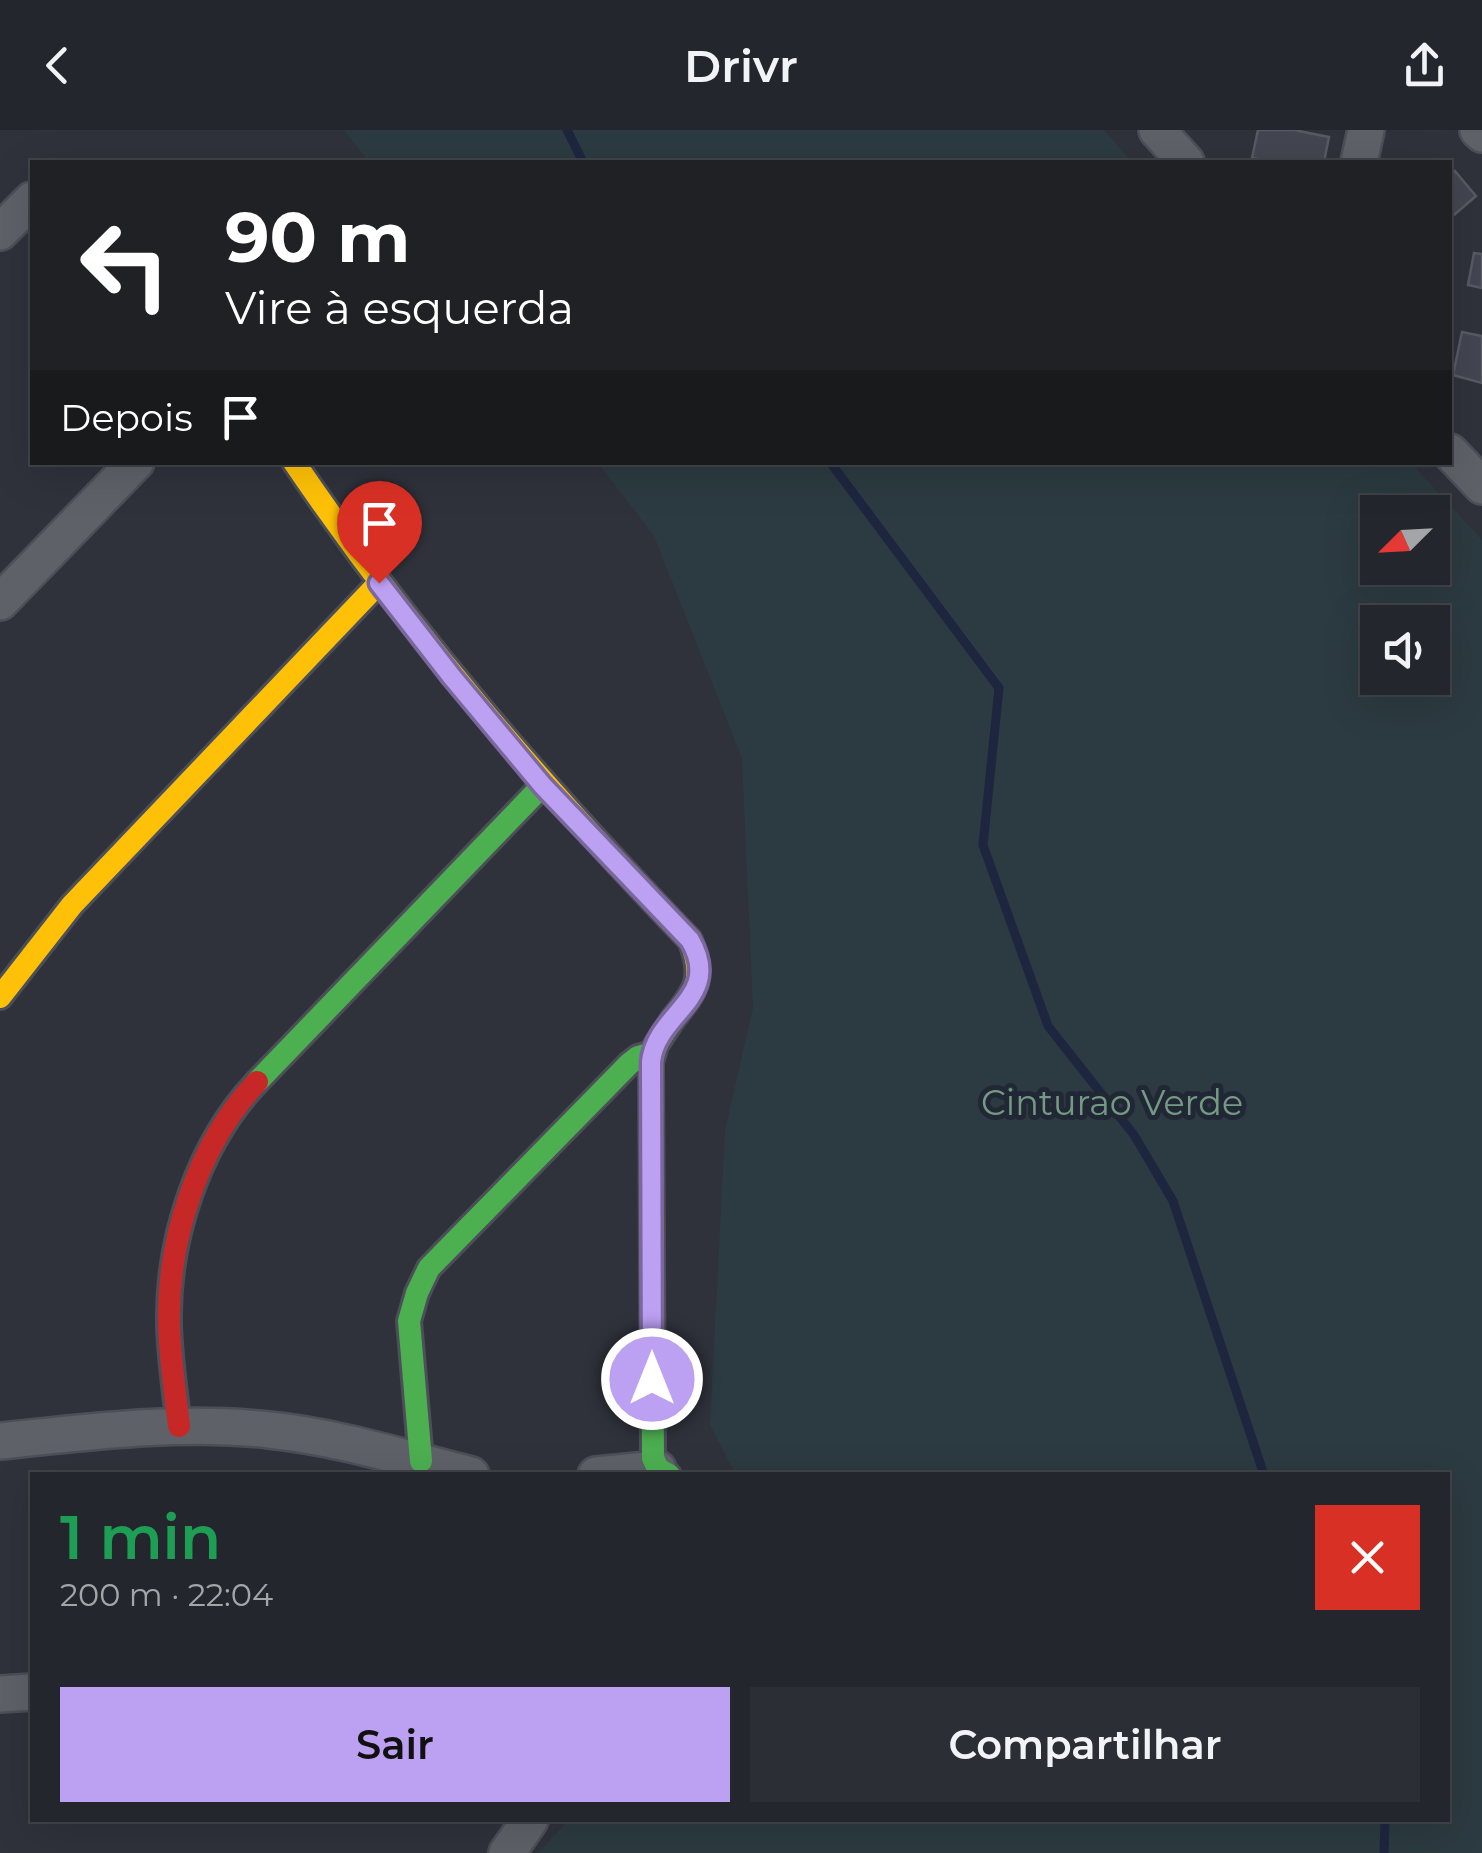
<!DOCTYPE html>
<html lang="pt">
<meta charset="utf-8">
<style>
body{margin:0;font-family:Montserrat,sans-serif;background:#2b2e34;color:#f1f3f6;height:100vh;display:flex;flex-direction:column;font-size:38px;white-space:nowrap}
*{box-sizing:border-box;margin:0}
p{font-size:32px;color:#a3a5a9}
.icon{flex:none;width:55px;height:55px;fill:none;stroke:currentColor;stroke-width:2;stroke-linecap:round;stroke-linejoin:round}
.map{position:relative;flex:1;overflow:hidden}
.sheet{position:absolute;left:30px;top:1342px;width:1420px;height:350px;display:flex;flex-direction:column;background:#23262c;border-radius:0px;box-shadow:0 10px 40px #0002,0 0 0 2px #404348}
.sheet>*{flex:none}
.guide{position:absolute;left:30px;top:30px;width:1422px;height:305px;border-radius:0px;box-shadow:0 10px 40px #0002,0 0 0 2px #404348;background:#202124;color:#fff;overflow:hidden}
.needle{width:65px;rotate:246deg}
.buttons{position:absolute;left:1360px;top:365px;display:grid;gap:20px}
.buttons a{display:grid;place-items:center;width:90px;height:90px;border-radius:0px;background:#23262c;box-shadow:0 10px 40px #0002,0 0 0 2px #404348;font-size:50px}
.pin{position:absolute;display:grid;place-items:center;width:85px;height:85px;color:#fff;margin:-102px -42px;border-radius:50% 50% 50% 0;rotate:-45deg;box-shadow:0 0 10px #0007}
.pin .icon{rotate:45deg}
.me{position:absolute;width:110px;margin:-55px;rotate:0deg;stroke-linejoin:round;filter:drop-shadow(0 0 8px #0008)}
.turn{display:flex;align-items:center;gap:35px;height:210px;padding:0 30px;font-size:45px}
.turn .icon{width:130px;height:130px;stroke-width:2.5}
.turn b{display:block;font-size:70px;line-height:85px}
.then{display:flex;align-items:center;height:95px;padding:0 30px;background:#0003;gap:20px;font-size:38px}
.round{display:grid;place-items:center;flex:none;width:105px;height:105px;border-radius:0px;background:#2b2e34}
.overview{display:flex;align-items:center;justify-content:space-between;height:170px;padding:0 30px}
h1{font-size:60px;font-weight:600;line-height:75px;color:#1e9e55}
.cta{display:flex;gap:20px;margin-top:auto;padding:20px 30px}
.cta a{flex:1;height:115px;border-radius:0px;background:#bca0f2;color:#111;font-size:40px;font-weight:600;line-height:115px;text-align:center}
.cta a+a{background:#2b2e34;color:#f1f3f6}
header{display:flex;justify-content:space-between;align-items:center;height:130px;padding:0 30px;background:#23262c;font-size:45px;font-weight:600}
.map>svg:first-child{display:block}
.green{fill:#2c3b41;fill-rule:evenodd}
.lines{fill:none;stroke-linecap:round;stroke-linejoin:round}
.stream{stroke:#1e263f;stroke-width:9}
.building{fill:#434650;stroke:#575a63;stroke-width:2.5}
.street-casing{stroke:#4c4f58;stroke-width:40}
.fast-casing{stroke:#4c4f58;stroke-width:28}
.slow-casing{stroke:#4c4f58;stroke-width:28}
.jam-casing{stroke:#4c4f58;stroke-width:28}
.street{stroke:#5f6169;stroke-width:35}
.fast{stroke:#4caf50;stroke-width:22}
.slow{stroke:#ffc107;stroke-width:22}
.jam{stroke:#c62828;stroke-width:22}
.route-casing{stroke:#7a689d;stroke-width:25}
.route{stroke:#bca0f2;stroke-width:18}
.labels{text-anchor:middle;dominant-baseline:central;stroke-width:10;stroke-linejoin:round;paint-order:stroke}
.park-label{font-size:35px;fill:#739a82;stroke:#222736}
</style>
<header><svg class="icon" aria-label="back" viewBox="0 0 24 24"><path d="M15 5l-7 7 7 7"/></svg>Drivr<svg class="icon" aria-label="share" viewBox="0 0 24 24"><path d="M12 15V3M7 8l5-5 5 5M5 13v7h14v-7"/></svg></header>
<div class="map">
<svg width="1482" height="1723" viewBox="0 0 1482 1723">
<rect width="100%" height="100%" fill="#2f323b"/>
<path class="green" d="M 344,0 L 1104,0 L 1132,32 L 369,32 Z
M 598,333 L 1411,333 L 1482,410 L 1482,1723 L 538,1723 L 569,1690 L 1448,1690 L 1448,1345 L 736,1345 L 710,1295 L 725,1000 L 753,878 L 742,628 L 654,406 ZM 1378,382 L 1432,382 L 1432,438 L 1378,438 ZM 1378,492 L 1432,492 L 1432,548 L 1378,548 Z"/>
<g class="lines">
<path class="stream" d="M 567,0 L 583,32
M 830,332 L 999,558 L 983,715 L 1048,896 L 1134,1005 L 1173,1071 L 1264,1345
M 1384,1723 L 1385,1690"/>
</g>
<path class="building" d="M 1258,0 L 1294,0 L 1329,7 L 1324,32 L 1276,32 L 1252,28 Z
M 1455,41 L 1476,66 L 1454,85 L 1450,80 L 1450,45 Z
M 1474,123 L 1482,124 L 1482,158 L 1468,155 Z
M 1462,202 L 1482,206 L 1482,253 L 1453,245 Z"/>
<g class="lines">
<g class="street-casing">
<path id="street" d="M 1157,0 L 1186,32
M 1478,0 L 1482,4
M 1359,32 L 1366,0
M 0,102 L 32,70
M 1450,322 L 1482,356
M 0,472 L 136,332
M 0,1311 C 89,1302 179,1290 269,1300 C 338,1307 404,1328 471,1345
M 596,1345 L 658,1339
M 0,1564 L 32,1562
M 507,1723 L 530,1690"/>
</g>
<g class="fast-casing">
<path id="fast" d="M 257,952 L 543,655
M 421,1331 L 409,1191 L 417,1163 L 429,1138 L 629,934 L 638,927 L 652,923
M 669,1345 L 658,1339 L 653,1328 L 651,932 L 656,915 L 673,889"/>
</g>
<g class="slow-casing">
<path id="slow" d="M 294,332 C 412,506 544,658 690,810 C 705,847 697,860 673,889
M 0,867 L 72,775 L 379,453"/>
</g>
<g class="jam-casing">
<path id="jam" d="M 179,1296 C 175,1263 170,1229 169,1195 C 167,1110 198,1014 257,952"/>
</g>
<use href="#street" class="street"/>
<use href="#fast" class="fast"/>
<use href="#slow" class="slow"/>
<use href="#jam" class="jam"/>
</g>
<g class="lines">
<g class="route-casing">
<path id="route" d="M 379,453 L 452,547 L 543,656 L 690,810 C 724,868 656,882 651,932 L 652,1249"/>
</g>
<use href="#route" class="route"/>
</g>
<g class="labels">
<g class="park-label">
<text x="1112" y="972">Cinturao Verde</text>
</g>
</g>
</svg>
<div class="buttons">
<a><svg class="needle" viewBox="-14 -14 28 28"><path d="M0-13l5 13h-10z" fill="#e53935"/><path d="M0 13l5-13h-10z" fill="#a3a5a9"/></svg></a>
<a><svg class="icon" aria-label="sound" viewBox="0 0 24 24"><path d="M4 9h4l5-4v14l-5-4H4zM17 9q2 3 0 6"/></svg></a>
</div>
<div class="pin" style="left:379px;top:453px;background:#d93025"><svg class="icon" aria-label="arrive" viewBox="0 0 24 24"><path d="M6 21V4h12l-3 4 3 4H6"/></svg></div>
<svg class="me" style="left:652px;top:1249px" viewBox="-20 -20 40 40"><circle r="17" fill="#bca0f2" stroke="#fff" stroke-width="3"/><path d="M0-11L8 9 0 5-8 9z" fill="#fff"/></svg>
<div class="guide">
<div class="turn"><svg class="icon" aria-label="left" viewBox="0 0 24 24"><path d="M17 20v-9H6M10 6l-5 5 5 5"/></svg><div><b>90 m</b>Vire à esquerda</div></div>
<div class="then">Depois<svg class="icon" aria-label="arrive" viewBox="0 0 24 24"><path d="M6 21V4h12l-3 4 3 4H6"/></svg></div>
</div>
<section class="sheet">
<div class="overview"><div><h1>1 min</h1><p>200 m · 22:04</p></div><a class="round" style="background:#d93025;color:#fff"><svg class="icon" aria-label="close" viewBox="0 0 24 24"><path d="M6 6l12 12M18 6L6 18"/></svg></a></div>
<div class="cta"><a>Sair</a><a>Compartilhar</a></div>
</section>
</div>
